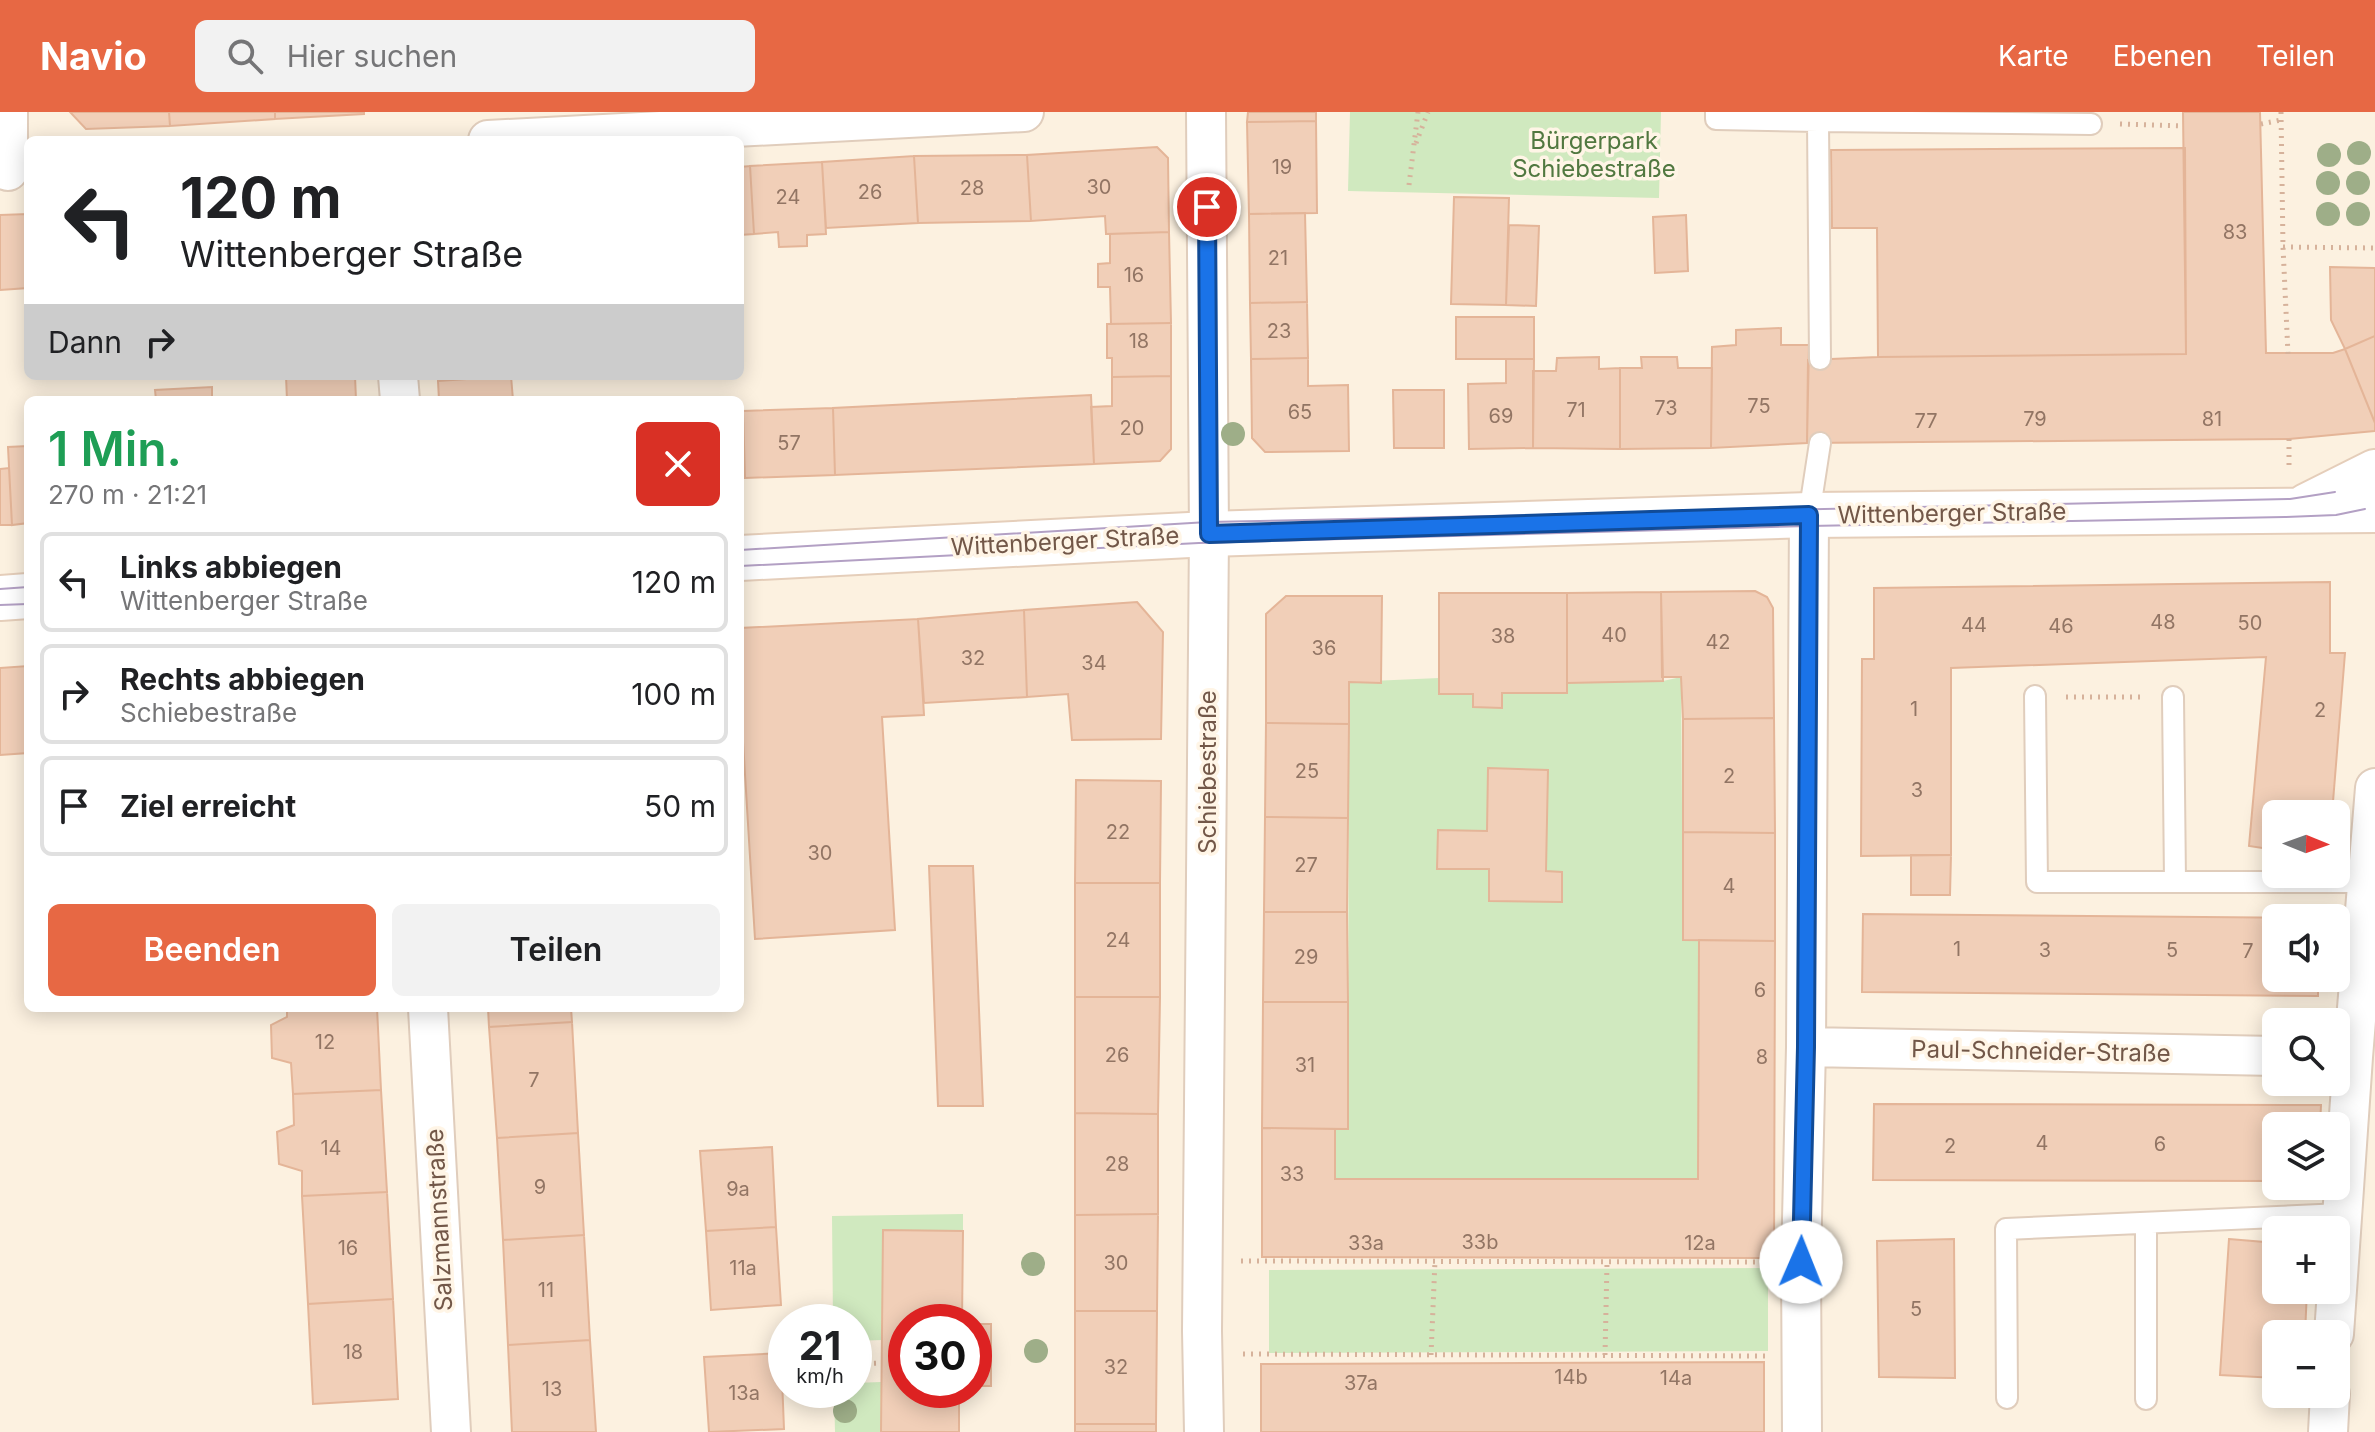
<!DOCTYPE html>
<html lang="de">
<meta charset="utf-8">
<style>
body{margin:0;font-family:Inter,sans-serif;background:#f2f2f2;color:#202124;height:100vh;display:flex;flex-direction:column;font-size:30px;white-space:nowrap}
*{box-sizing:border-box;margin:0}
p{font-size:26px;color:#757577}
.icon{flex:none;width:44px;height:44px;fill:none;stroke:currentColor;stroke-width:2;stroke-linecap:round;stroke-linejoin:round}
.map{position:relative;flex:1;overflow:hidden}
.drawer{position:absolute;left:24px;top:284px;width:720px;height:616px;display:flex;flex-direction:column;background:#fff;border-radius:12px;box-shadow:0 4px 20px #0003}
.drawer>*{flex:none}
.top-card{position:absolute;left:24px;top:24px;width:720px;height:244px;border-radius:12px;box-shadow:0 4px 20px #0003;background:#fff;color:#202124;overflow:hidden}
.needle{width:52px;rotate:91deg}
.buttons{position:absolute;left:2262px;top:688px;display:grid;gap:16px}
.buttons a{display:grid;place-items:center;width:88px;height:88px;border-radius:12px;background:#fff;box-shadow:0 4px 20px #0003;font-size:40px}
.speed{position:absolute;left:768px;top:1192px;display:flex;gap:16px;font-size:40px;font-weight:700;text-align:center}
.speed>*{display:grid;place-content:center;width:104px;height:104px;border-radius:50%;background:#fff;box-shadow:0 4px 20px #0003;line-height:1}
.speed small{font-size:20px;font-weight:400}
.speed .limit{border:12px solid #d22;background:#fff;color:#111}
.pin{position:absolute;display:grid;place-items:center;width:68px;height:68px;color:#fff;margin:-34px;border:4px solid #fff;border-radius:50%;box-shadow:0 2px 8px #0007}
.me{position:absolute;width:88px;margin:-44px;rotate:1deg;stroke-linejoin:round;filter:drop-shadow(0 0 6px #0008)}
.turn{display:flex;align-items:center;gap:28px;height:168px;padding:0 24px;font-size:36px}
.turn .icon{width:104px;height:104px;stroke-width:2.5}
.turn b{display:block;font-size:56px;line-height:68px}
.then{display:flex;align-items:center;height:76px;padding:0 24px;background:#0003;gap:16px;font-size:30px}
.round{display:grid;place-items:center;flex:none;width:84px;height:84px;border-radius:12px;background:#f2f2f2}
.head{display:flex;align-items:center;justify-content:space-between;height:136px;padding:0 24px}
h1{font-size:48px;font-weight:600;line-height:60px;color:#1e9e55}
.primary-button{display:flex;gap:16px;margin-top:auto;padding:16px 24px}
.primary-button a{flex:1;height:92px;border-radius:12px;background:#e76844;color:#fff;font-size:32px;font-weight:600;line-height:92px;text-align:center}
.primary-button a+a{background:#f2f2f2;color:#202124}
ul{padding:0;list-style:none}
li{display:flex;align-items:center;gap:24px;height:100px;margin:0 16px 12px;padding:0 8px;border:4px solid #e0e0e0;border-radius:12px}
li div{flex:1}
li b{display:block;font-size:30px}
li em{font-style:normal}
header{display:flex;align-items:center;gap:48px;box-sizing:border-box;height:112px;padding:0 40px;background:#e76844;color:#fff}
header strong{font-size:38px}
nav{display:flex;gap:44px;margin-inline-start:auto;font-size:28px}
.search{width:560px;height:72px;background:#f2f2f2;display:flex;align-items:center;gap:20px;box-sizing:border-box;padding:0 28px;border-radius:12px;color:#757577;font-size:30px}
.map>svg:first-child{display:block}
.green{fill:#d0e9bf}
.building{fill:#f1cfb8;stroke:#e4b598;stroke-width:2}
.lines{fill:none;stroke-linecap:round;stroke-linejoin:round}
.service-casing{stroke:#e0cdbc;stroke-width:24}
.minor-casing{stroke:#e0cdbc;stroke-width:42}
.secondary-casing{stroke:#e5ceba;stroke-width:48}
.path{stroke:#d6b29b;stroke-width:5;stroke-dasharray:2 6;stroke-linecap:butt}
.service{stroke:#fff;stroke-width:20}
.minor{stroke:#fff;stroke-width:38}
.secondary{stroke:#fff;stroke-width:44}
.tram{stroke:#b3a0c4;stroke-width:2}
.tree{fill:#9eae88}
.route-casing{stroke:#114b97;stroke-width:20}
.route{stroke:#1a73e8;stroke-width:14}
.labels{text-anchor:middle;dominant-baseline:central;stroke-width:7;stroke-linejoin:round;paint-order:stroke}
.number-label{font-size:20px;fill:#927564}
.park-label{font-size:24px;fill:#517840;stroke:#fff5e6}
.street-label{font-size:24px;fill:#725748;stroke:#fff5e6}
</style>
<header>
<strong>Navio</strong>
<div class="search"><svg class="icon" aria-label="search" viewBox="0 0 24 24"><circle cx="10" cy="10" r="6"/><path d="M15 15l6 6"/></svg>Hier suchen</div>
<nav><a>Karte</a><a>Ebenen</a><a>Teilen</a></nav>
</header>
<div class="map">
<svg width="2375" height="1320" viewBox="0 0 2375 1320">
<rect width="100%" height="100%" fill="#fcf1e0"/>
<path class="green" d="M 1350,0 L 1661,0 L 1659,86 L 1348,79 Z
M 1681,565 L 1683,827 L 1699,828 L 1698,1067 L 1335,1067 L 1335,1017 L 1348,1016 L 1349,570 L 1439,566 L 1440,582 L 1567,581 L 1567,571 L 1663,569 Z
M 963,1102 L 963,1119 L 883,1119 L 882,1228 L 854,1229 L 854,1210 L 833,1210 L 832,1104 Z
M 1768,1156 L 1768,1239 L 1269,1241 L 1269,1158 Z
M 881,1270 L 881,1320 L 835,1320 L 834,1278 L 854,1278 L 854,1271 Z"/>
<path class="building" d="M 70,0 L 169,0 L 170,14 L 86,17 Z
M 169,0 L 275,0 L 275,7 L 170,14 Z
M 275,0 L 364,0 L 364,2 L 275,7 Z
M 1248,0 L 1316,0 L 1316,9 L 1247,10 Z
M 2183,0 L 2260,0 L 2266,241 L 2333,241 L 2345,237 L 2375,311 L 2375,319 L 2289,327 L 1807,331 L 1808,248 L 1878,245 L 2186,242 Z
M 1316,9 L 1317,101 L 1249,102 L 1247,10 Z
M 1157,35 L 1168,46 L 1169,120 L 1106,122 L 1105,104 L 1031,109 L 1027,43 Z
M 2185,36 L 2186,242 L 1878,245 L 1877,116 L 1832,116 L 1831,38 Z
M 1027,43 L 1031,109 L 918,111 L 914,44 Z
M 914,44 L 918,111 L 826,116 L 822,50 Z
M 822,50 L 826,122 L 807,123 L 807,134 L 779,135 L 778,120 L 754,122 L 750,54 Z
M 750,54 L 754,122 L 740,123 L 740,55 Z
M 1454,85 L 1509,86 L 1506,193 L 1451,192 Z
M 1305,101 L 1307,190 L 1250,191 L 1249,102 Z
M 28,102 L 28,176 L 0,178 L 0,103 Z
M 1686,103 L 1688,159 L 1655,161 L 1653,105 Z
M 1509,113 L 1539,114 L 1536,194 L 1506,193 Z
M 1169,120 L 1171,211 L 1111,212 L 1110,175 L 1098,175 L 1098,152 L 1110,151 L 1110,122 Z
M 2330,155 L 2375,156 L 2375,224 L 2345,237 L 2331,208 Z
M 1307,190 L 1308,246 L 1251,247 L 1250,191 Z
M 1456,205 L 1534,205 L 1534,247 L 1456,247 Z
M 1171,211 L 1171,264 L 1112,265 L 1112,246 L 1107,246 L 1107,212 Z
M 1781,216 L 1781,233 L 1809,233 L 1807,331 L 1711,336 L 1712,235 L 1736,233 L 1736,218 Z
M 2375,224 L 2375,311 L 2345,237 Z
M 1599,245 L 1599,257 L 1620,256 L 1620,337 L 1533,336 L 1533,259 L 1556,259 L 1557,246 Z
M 1641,245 L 1677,245 L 1678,256 L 1712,256 L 1711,336 L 1620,337 L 1620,256 L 1642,256 Z
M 1308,246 L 1308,274 L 1348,273 L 1349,339 L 1265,340 L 1252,326 L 1251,247 Z
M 1506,247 L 1534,247 L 1533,336 L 1469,337 L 1468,272 L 1506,271 Z
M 286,264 L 355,264 L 356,288 L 287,288 Z
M 438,264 L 511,264 L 438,269 Z
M 511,264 L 513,288 L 439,288 L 438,269 Z
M 1171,264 L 1171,337 L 1160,349 L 1094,352 L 1091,295 L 1112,294 L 1112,265 Z
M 212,275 L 212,288 L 156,288 L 155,278 Z
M 1393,278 L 1444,278 L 1444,336 L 1394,336 Z
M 1091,283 L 1094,352 L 835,363 L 833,296 Z
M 833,296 L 835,363 L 745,366 L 743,299 Z
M 28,334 L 28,411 L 12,413 L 8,335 Z
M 9,356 L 12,413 L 0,413 L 0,357 Z
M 2330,470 L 2330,541 L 2345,541 L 2332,702 L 2276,702 L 2276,738 L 2249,734 L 2266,545 L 1951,556 L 1951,743 L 1861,744 L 1862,547 L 1874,547 L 1874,476 Z
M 1755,479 L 1767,485 L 1773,496 L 1774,606 L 1683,607 L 1681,565 L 1662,565 L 1661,480 Z
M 1661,480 L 1663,569 L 1567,571 L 1567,481 Z
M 1439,481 L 1567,481 L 1567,581 L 1502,581 L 1502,596 L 1473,595 L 1473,582 L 1439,582 Z
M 1286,484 L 1382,484 L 1381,571 L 1349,570 L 1349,612 L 1266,611 L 1266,502 Z
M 1137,490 L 1163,520 L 1161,627 L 1072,628 L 1068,582 L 1027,585 L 1024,498 Z
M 1024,498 L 1027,585 L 924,591 L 918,507 Z
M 918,507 L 924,603 L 882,605 L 895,818 L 755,827 L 740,580 L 740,516 Z
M 28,554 L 28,641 L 0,643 L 0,556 Z
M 1774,606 L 1775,721 L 1683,720 L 1683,607 Z
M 1266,611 L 1349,612 L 1348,706 L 1265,705 Z
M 1488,656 L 1548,658 L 1546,759 L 1562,760 L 1562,790 L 1489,789 L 1489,757 L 1437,757 L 1438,718 L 1487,719 Z
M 1076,668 L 1161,669 L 1160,771 L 1075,771 Z
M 1265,705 L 1348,706 L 1347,800 L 1264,800 Z
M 1683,720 L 1775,721 L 1775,829 L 1683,828 Z
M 1911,743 L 1951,743 L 1950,783 L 1911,783 Z
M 929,754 L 973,754 L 983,994 L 938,994 Z
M 1075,771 L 1160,771 L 1160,885 L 1075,885 Z
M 1264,800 L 1347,800 L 1348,890 L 1263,890 Z
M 1863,802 L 2311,806 L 2276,806 L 2276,866 L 2318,866 L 2318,884 L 1862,880 Z
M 1699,828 L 1775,829 L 1774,1146 L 1262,1145 L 1262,1016 L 1335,1017 L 1335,1067 L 1698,1067 Z
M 1075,885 L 1160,885 L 1158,1002 L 1075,1001 Z
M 1263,890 L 1348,890 L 1348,1017 L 1262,1016 Z
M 287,896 L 377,896 L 381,978 L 293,982 L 291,951 L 272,946 L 271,913 L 287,905 Z
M 488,896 L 571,896 L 572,910 L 489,915 Z
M 572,910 L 578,1021 L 497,1026 L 489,915 Z
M 381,978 L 387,1080 L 302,1084 L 302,1059 L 279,1052 L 277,1020 L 294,1013 L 293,982 Z
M 1874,992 L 2321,993 L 2320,1014 L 2276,1014 L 2276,1069 L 1873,1068 Z
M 1075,1001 L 1158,1002 L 1158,1102 L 1075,1103 Z
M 578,1021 L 584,1123 L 503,1128 L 497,1026 Z
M 772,1035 L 776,1115 L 706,1119 L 700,1039 Z
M 387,1080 L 393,1187 L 308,1192 L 302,1084 Z
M 1158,1102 L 1157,1199 L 1075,1199 L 1075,1103 Z
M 776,1115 L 781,1193 L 711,1198 L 706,1119 Z
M 883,1118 L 963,1119 L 962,1210 L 906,1210 L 906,1278 L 959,1278 L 959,1320 L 881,1320 Z
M 584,1123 L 590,1228 L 508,1233 L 503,1128 Z
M 1954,1127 L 1955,1266 L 1879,1265 L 1877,1129 Z
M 2229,1127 L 2276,1131 L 2276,1178 L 2307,1178 L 2305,1222 L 2276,1222 L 2276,1266 L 2220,1263 Z
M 393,1187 L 398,1287 L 313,1292 L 308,1192 Z
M 1075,1199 L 1157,1199 L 1156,1312 L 1075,1312 Z
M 974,1212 L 991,1212 L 991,1274 L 974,1274 Z
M 590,1228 L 596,1320 L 512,1320 L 508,1233 Z
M 781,1241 L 784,1317 L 709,1320 L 704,1245 Z
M 1764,1250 L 1764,1320 L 1261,1320 L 1261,1252 Z
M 1075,1312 L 1156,1312 L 1156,1320 L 1075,1320 Z"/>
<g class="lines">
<g class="service-casing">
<path id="service" d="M 1716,0 L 1716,7 L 1818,9 L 1820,247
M 1818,9 L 2091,12
M 1809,403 L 1820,331
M 2035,584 L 2037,770 L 2367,770
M 2173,585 L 2175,769
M 2146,1111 L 2146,1287
M 2007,1286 L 2006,1117 L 2342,1102"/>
</g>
<g class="minor-casing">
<path id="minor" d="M 8,0 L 8,59
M 488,28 L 1024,0
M 398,264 L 400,288
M 428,896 L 451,1320
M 1806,935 L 2276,944
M 2334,1222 L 2353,945 L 2375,676
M 1204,1320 L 1202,1219 L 1209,422 L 1206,0
M 1802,1320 L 1801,1150 L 1806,935 L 1809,403
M 2328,1320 L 2330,1282"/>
</g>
<g class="secondary-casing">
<path id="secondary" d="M 2307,394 L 2375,360
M 740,446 L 1209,422 L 1809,403 L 2375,398
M 0,486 L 28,484"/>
</g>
<path class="path" d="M 2281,0 L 2283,135 L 2288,242
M 2120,12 L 2183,14
M 2261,12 L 2281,8
M 1416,31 L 1428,0
M 1409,73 L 1418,0
M 2283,135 L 2375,136
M 2289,327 L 2289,356
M 2066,585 L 2144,585
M 1241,1149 L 1763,1150
M 1243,1242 L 1765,1244
M 1431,1243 L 1435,1149
M 1605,1243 L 1607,1151
M 858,1252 L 882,1251"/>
<use href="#service" class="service"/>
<use href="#minor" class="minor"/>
<use href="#secondary" class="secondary"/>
<path class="tram" d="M 740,438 L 1208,410 L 2290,387 L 2335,380
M 740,454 L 1199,431 L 1809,414 L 2285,405 L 2336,403 L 2365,397
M 0,477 L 28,475
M 0,493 L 28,492"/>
</g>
<g class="tree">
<circle cx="2359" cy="41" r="12"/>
<circle cx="2329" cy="43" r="12"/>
<circle cx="2328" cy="71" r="12"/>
<circle cx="2358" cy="71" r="12"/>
<circle cx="2328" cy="102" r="12"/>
<circle cx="2358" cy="102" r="12"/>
<circle cx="1233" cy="322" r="12"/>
<circle cx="1033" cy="1152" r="12"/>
<circle cx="1036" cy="1239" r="12"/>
<circle cx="845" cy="1299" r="12"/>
</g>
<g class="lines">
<g class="route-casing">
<path id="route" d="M 1207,95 L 1209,422 L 1809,403 L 1806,935 L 1801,1150"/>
</g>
<use href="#route" class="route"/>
</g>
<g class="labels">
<g class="number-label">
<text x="1282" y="55">19</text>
<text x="1099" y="75">30</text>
<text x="972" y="76">28</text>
<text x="870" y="80">26</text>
<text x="788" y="85">24</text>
<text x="2235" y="120">83</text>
<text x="1278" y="146">21</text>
<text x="1134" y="163">16</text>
<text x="1279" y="219">23</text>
<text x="1139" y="229">18</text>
<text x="1759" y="294">75</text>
<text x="1666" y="296">73</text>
<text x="1576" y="298">71</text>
<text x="1300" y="300">65</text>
<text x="1501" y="304">69</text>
<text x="2035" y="307">79</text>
<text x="2212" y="307">81</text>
<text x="1926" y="309">77</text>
<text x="1132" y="316">20</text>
<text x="789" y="331">57</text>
<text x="2163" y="510">48</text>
<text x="2250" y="511">50</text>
<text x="1974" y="513">44</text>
<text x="2061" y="514">46</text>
<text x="1614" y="523">40</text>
<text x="1503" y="524">38</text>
<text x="1718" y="530">42</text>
<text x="1324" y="536">36</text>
<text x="973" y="546">32</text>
<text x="1094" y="551">34</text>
<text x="1914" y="597">1</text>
<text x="2320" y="598">2</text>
<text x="1307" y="659">25</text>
<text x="1729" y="664">2</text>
<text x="1917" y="678">3</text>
<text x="1118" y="720">22</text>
<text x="820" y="741">30</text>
<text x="1306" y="753">27</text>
<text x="1729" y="774">4</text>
<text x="1118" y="828">24</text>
<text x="1957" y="837">1</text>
<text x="2045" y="838">3</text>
<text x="2172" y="838">5</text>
<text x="2248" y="839">7</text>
<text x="1306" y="845">29</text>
<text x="1760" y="878">6</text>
<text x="325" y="930">12</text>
<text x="1117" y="943">26</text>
<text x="1762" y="945">8</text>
<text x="1305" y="953">31</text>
<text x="534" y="968">7</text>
<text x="2042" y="1031">4</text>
<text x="2160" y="1032">6</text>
<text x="1950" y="1034">2</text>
<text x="331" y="1036">14</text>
<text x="1117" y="1052">28</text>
<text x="1292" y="1062">33</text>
<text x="540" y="1075">9</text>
<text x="738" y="1077">9a</text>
<text x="1480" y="1130">33b</text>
<text x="1366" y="1131">33a</text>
<text x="1700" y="1131">12a</text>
<text x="348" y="1136">16</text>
<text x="1116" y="1151">30</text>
<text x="743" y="1156">11a</text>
<text x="546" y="1178">11</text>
<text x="1916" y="1197">5</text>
<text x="353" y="1240">18</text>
<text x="1116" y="1255">32</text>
<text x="1571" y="1265">14b</text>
<text x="1676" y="1266">14a</text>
<text x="1361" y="1271">37a</text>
<text x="552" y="1277">13</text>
<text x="744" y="1281">13a</text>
</g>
<g class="park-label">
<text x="1594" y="28">Bürgerpark<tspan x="1594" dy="28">Schiebestraße</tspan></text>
</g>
<g class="street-label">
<text transform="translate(1952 401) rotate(-1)">Wittenberger Straße</text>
<text transform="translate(1065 429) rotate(-3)">Wittenberger Straße</text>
<text transform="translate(1207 660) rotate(-90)">Schiebestraße</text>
<text transform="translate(2041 939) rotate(1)">Paul-Schneider-Straße</text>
<text transform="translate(439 1108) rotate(-93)">Salzmannstraße</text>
</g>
</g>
</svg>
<div class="buttons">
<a><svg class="needle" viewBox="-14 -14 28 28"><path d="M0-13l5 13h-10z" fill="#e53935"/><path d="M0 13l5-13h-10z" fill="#757577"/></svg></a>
<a><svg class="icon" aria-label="sound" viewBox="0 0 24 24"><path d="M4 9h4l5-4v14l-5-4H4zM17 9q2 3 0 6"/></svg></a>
<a><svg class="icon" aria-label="search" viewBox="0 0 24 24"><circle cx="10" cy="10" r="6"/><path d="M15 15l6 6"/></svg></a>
<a><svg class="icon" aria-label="layers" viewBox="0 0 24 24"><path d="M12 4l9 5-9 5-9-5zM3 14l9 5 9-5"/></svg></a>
<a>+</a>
<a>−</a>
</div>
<div class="speed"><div>21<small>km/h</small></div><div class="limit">30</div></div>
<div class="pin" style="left:1207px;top:95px;background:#d93025"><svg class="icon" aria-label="arrive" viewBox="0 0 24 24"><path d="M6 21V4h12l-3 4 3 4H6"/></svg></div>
<svg class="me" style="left:1801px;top:1150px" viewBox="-20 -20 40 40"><circle r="19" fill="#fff"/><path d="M0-13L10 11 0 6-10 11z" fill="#1a73e8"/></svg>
<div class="top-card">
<div class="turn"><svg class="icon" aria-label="left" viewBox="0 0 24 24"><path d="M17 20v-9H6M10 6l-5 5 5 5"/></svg><div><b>120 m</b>Wittenberger Straße</div></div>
<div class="then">Dann<svg class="icon" aria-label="right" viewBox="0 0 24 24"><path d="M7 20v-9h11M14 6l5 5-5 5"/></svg></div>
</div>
<section class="drawer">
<div class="head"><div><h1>1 Min.</h1><p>270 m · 21:21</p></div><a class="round" style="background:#d93025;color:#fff"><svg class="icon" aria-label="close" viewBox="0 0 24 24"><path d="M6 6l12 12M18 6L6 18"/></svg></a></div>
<ul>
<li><svg class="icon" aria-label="left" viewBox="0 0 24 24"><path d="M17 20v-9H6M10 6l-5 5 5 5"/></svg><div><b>Links abbiegen</b><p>Wittenberger Straße</p></div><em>120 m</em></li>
<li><svg class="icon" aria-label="right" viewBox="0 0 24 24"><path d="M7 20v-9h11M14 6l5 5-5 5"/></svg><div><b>Rechts abbiegen</b><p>Schiebestraße</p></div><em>100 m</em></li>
<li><svg class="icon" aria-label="arrive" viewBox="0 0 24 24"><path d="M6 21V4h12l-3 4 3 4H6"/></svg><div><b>Ziel erreicht</b></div><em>50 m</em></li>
</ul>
<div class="primary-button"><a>Beenden</a><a>Teilen</a></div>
</section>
</div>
